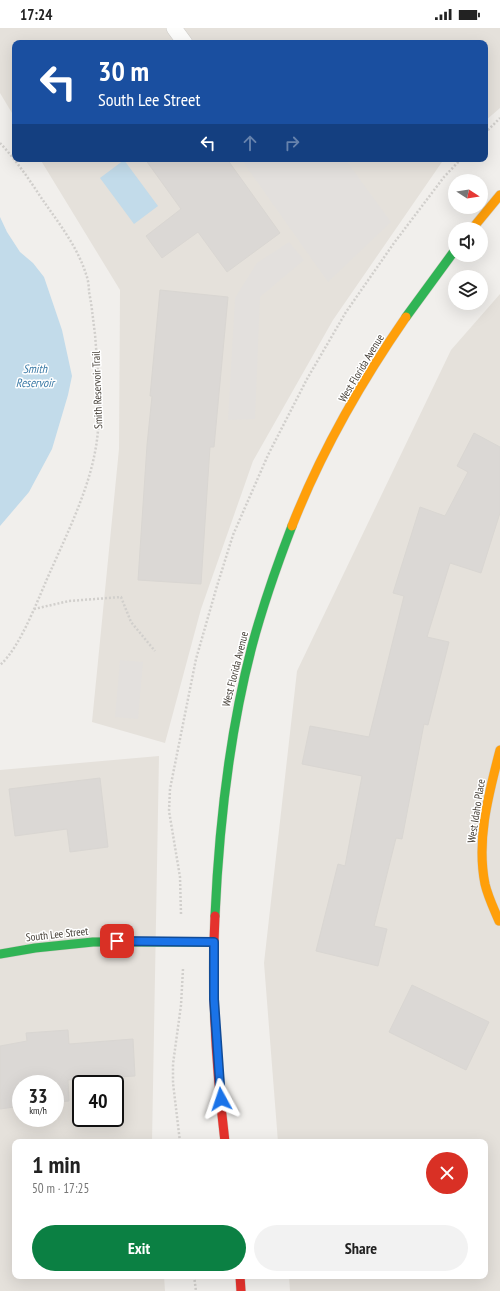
<!DOCTYPE html>
<meta charset="utf-8">
<style>
body{margin:0;font-family:"PT Sans Narrow",sans-serif;background:#f2f2f2;color:#222;height:100vh;display:flex;flex-direction:column;font-size:15px;white-space:nowrap}
*{box-sizing:border-box;margin:0}
p{font-size:13px;color:#767676}
.icon{flex:none;width:22px;height:22px;fill:none;stroke:currentColor;stroke-width:2;stroke-linecap:round;stroke-linejoin:round}
.map{position:relative;flex:1;overflow:hidden}
.side{position:absolute;left:12px;top:1111px;width:476px;height:140px;display:flex;flex-direction:column;background:#fff;border-radius:8px;box-shadow:0 4px 16px #0002}
.side>*{flex:none}
.banner{position:absolute;left:12px;top:12px;width:476px;height:122px;border-radius:8px;box-shadow:0 4px 16px #0002;background:#1a4fa0;color:#fff;overflow:hidden}
.needle{width:26px;rotate:102deg}
.controls{position:absolute;left:448px;top:146px;display:grid;gap:8px}
.controls a{display:grid;place-items:center;width:40px;height:40px;border-radius:50%;background:#fff;box-shadow:0 4px 16px #0002;font-size:20px}
.speed{position:absolute;left:12px;top:1047px;display:flex;gap:8px;font-size:20px;font-weight:700;text-align:center}
.speed>*{display:grid;place-content:center;width:52px;height:52px;border-radius:50%;background:#fff;box-shadow:0 4px 16px #0002;line-height:1}
.speed small{font-size:10px;font-weight:400}
.speed .limit{border:2px solid #111;border-radius:6px;background:#fff;color:#111}
.pin{position:absolute;display:grid;place-items:center;width:34px;height:34px;color:#fff;margin:-17px;border-radius:8px;box-shadow:0 2px 6px #0006}
.me{position:absolute;width:44px;margin:-22px;rotate:355deg;stroke-linejoin:round;filter:drop-shadow(0 0 3px #0008)}
.turn{display:flex;align-items:center;gap:14px;height:84px;padding:0 20px;font-size:18px}
.turn .icon{width:52px;height:52px;stroke-width:2.5}
.turn b{display:block;font-size:28px;line-height:34px}
.lanes{display:flex;align-items:center;height:38px;padding:0 20px;background:#0003;justify-content:center;gap:20px;direction:ltr}
.lanes .off{opacity:.35}
.round{display:grid;place-items:center;flex:none;width:42px;height:42px;border-radius:21px;background:#f2f2f2}
.head{display:flex;align-items:center;justify-content:space-between;height:68px;padding:0 20px}
h1{font-size:24px;font-weight:700;line-height:30px}
.button{display:flex;gap:8px;margin-top:auto;padding:8px 20px}
.button a{flex:1;height:46px;border-radius:24px;background:#0b8043;color:#fff;font-size:16px;font-weight:700;line-height:46px;text-align:center}
.button a+a{background:#f2f2f2;color:#222}
.status{display:flex;justify-content:space-between;align-items:center;height:28px;padding:0 20px;background:#fff;direction:ltr}
.status svg{height:11px;fill:currentColor}
.map>svg:first-child{display:block}
.residential{fill:#e5e1db;fill-rule:evenodd}
.parking{fill:#e3e0dd}
.water{fill:#c2dbea}
.building{fill:#dbd8d5;stroke:#d9d6d2}
.lines{fill:none;stroke-linecap:round;stroke-linejoin:round}
.lane-casing{stroke:#cfcdca;stroke-width:16}
.fast-casing{stroke:#d0ccc4;stroke-width:10}
.slow-casing{stroke:#d0ccc4;stroke-width:10}
.jam-casing{stroke:#d0ccc4;stroke-width:10}
.path{stroke:#d1cfcc;stroke-width:2.5;stroke-dasharray:2 2;stroke-linecap:butt}
.lane{stroke:#fdfdfc;stroke-width:15}
.fast{stroke:#30b455;stroke-width:9}
.slow{stroke:#ff9f0a;stroke-width:9}
.jam{stroke:#e5322d;stroke-width:9}
.route-casing{stroke:#114b97;stroke-width:10}
.route{stroke:#1a73e8;stroke-width:7}
.labels{text-anchor:middle;dominant-baseline:central;stroke-width:3;stroke-linejoin:round;paint-order:stroke}
.street-label{font-size:11px;fill:#474139;stroke:#fff}
.water-label{font-size:12px;font-style:italic;fill:#3e7ca7;stroke:#fff}
</style>
<div class="status"><b>17:24</b><svg viewBox="0 0 49 12"><path d="M0 12V9h3v3zM5 12V6h3v6zM10 12V3h3v9zM15 12V0h3v12zM26 1h20v11H26zM47 4h2v5h-2z"/></svg></div>
<div class="map">
<svg width="500" height="1263" viewBox="0 0 500 1263">
<rect width="100%" height="100%" fill="#f1efec"/>
<path class="residential" d="M 0,0 L 500,0 L 500,80 L 485,93 L 485,15 L 15,15 L 15,90 L 0,65 Z
M 40,131 L 444,131 L 333,292 L 253,433 L 201,581 L 165,715 L 92,694 L 119,421 L 120,262 Z
M 500,266 L 500,1263 L 290,1263 L 289,1248 L 485,1248 L 485,1114 L 278,1114 L 264,935 L 297,643 L 451,322 Z
M 159,728 L 152,1114 L 15,1114 L 15,1248 L 164,1248 L 165,1263 L 0,1263 L 0,742 ZM 21,1056 L 55,1056 L 55,1090 L 21,1090 ZM 81,1056 L 115,1056 L 115,1090 L 81,1090 Z"/>
<path class="parking" d="M 241,131 L 345,131 L 391,194 L 328,254 Z
M 289,214 L 304,232 L 260,269 L 255,391 L 228,392 L 235,270 L 257,235 Z
M 120,632 L 143,634 L 138,691 L 115,689 Z"/>
<path class="water" d="M 124,132 L 158,178 L 134,196 L 100,150 Z
M 0,189 L 7,204 L 20,224 L 33,235 L 44,249 L 62,302 L 72,348 L 68,367 L 52,421 L 29,464 L 0,498 Z"/>
<path class="building" d="M 145,131 L 227,131 L 280,205 L 227,244 L 198,204 L 162,230 L 146,208 L 181,181 Z
M 160,262 L 228,269 L 214,419 L 210,419 L 201,556 L 138,552 L 147,417 L 152,368 L 150,368 Z
M 474,405 L 500,419 L 500,485 L 481,545 L 450,535 L 427,609 L 449,614 L 428,697 L 424,696 L 402,811 L 396,810 L 374,898 L 387,901 L 378,938 L 316,923 L 338,836 L 345,838 L 362,748 L 302,736 L 310,698 L 369,709 L 404,568 L 393,565 L 420,479 L 445,488 L 468,444 L 457,438 Z
M 100,750 L 108,819 L 70,824 L 67,801 L 15,808 L 9,761 Z
M 412,957 L 489,994 L 466,1042 L 389,1004 Z
M 68,1002 L 69,1016 L 133,1011 L 135,1048 L 68,1052 L 69,1073 L 55,1074 L 55,1056 L 21,1056 L 21,1078 L 0,1081 L 0,1018 L 27,1013 L 26,1005 Z"/>
<g class="lines">
<g class="lane-casing">
<path id="lane" d="M 174,0 L 185,15"/>
</g>
<g class="fast-casing">
<path id="fast" d="M 406,289 L 455,222
M 215,888 C 219,798 229,706 252,618 C 263,577 277,537 292,498
M 0,926 L 35,920 L 93,914 L 214,914"/>
</g>
<g class="slow-casing">
<path id="slow" d="M 472,201 L 500,167
M 292,498 C 321,424 361,354 406,289
M 499,893 C 494,881 488,869 485,856 C 476,811 489,765 500,722"/>
</g>
<g class="jam-casing">
<path id="jam" d="M 215,888 C 211,964 216,1039 225,1114
M 240,1248 L 241,1263"/>
</g>
<path class="path" d="M 485,105 L 500,90
M 0,115 C 16,132 29,151 42,171 C 58,194 77,218 86,246 C 88,251 89,258 89,264 C 92,278 93,292 95,306 C 98,347 103,388 94,429 C 86,467 67,506 51,542 C 39,568 21,619 0,637
M 34,581 L 69,573 L 121,569 L 131,594 L 155,623
M 181,886 L 180,849 L 169,783 L 170,761 L 196,631 L 217,558 L 233,507 L 268,427 L 307,351 L 346,284 L 394,215 L 444,149 L 461,131
M 180,1114 L 173,1055 L 173,1036 L 181,977 L 183,941
M 194,1248 L 196,1263"/>
<use href="#lane" class="lane"/>
<use href="#fast" class="fast"/>
<use href="#slow" class="slow"/>
<use href="#jam" class="jam"/>
</g>
<g class="lines">
<g class="route-casing">
<path id="route" d="M 117,913 L 214,914 L 214,971 L 221,1071"/>
</g>
<use href="#route" class="route"/>
</g>
<g class="labels">
<g class="street-label">
<text transform="translate(361 340) rotate(-59)">West Florida Avenue</text>
<text transform="translate(97 362) rotate(-92)">Smith Reservoir Trail</text>
<text transform="translate(235 641) rotate(-76)">West Florida Avenue</text>
<text transform="translate(476 783) rotate(-81)">West Idaho Place</text>
<text transform="translate(57 906) rotate(-6)">South Lee Street</text>
</g>
<g class="water-label">
<text x="35" y="340">Smith<tspan x="35" dy="14">Reservoir</tspan></text>
</g>
</g>
</svg>
<div class="controls">
<a><svg class="needle" viewBox="-14 -14 28 28"><path d="M0-13l5 13h-10z" fill="#e53935"/><path d="M0 13l5-13h-10z" fill="#767676"/></svg></a>
<a><svg class="icon" aria-label="sound" viewBox="0 0 24 24"><path d="M4 9h4l5-4v14l-5-4H4zM17 9q2 3 0 6"/></svg></a>
<a><svg class="icon" aria-label="layers" viewBox="0 0 24 24"><path d="M12 4l9 5-9 5-9-5zM3 14l9 5 9-5"/></svg></a>
</div>
<div class="speed"><div>33<small>km/h</small></div><div class="limit">40</div></div>
<div class="pin" style="left:117px;top:913px;background:#d93025"><svg class="icon" aria-label="arrive" viewBox="0 0 24 24"><path d="M6 21V4h12l-3 4 3 4H6"/></svg></div>
<svg class="me" style="left:221px;top:1071px" viewBox="-20 -20 40 40"><path d="M0-17L14 15 0 8-14 15z" fill="#1a73e8" stroke="#fff" stroke-width="4"/></svg>
<div class="banner">
<div class="turn"><svg class="icon" aria-label="left" viewBox="0 0 24 24"><path d="M17 20v-9H6M10 6l-5 5 5 5"/></svg><div><b>30 m</b>South Lee Street</div></div>
<div class="lanes"><svg class="icon" aria-label="left" viewBox="0 0 24 24"><path d="M17 20v-9H6M10 6l-5 5 5 5"/></svg><svg class="icon off" aria-label="ahead" viewBox="0 0 24 24"><path d="M12 20V5M6 11l6-6 6 6"/></svg><svg class="icon off" aria-label="right" viewBox="0 0 24 24"><path d="M7 20v-9h11M14 6l5 5-5 5"/></svg></div>
</div>
<section class="side">
<div class="head"><div><h1>1 min</h1><p>50 m · 17:25</p></div><a class="round" style="background:#d93025;color:#fff"><svg class="icon" aria-label="close" viewBox="0 0 24 24"><path d="M6 6l12 12M18 6L6 18"/></svg></a></div>
<div class="button"><a>Exit</a><a>Share</a></div>
</section>
</div>
